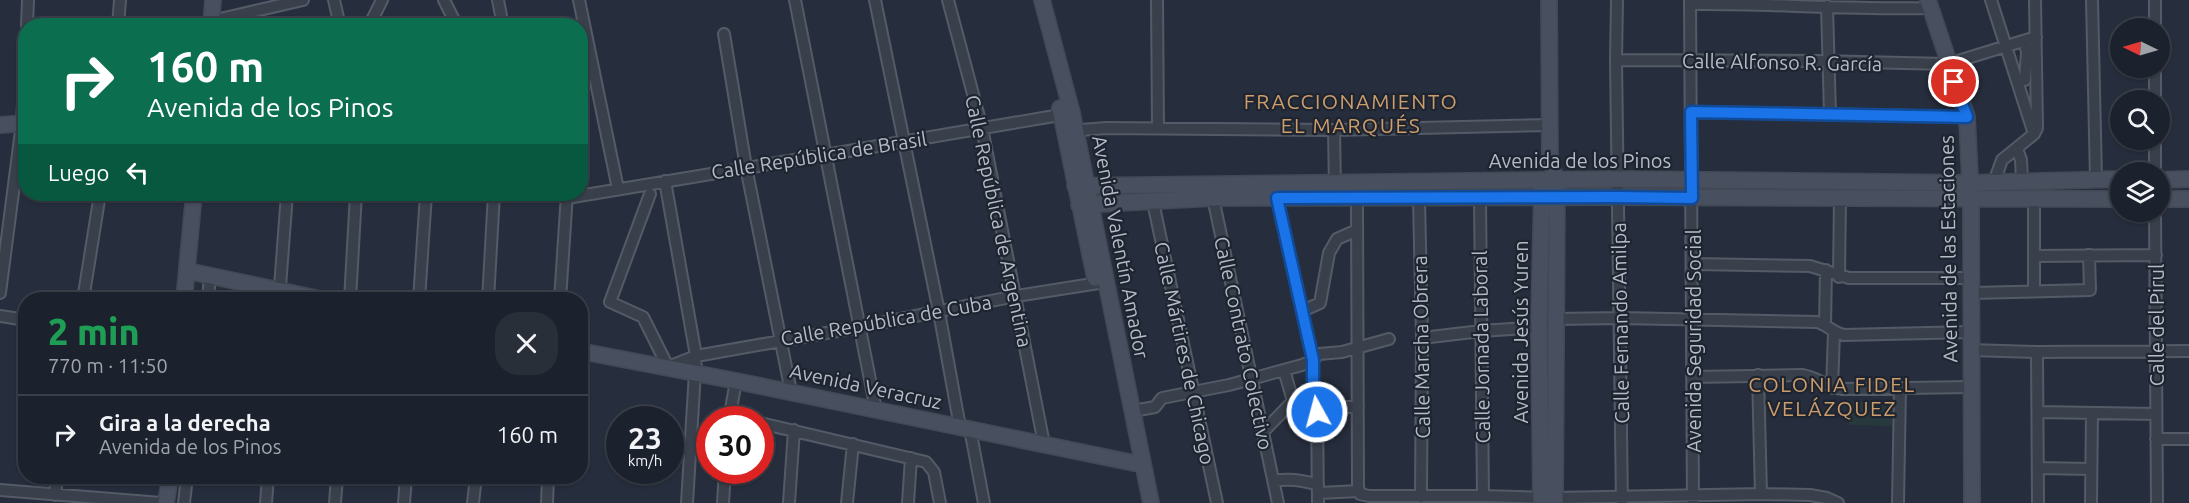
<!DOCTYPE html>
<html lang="es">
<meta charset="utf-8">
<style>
body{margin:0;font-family:Ubuntu,sans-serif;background:#292f39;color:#f1f3f6;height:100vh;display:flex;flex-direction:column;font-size:22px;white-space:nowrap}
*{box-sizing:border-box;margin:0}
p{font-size:20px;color:#a0a4aa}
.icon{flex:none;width:33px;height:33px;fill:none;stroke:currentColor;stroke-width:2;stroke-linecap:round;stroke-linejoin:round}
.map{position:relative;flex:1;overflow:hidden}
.details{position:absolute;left:18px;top:292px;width:570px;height:192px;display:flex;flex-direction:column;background:#1c222d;border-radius:24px;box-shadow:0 2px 4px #0004,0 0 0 2px #3a3f49}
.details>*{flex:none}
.banner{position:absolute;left:18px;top:18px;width:570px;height:183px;border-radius:24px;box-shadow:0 2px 4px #0004,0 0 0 2px #3a3f49;background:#0b6e4f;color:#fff;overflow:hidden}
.needle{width:39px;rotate:275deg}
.controls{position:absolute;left:2110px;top:18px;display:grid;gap:12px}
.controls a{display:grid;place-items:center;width:60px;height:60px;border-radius:50%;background:#1c222d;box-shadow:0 2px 4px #0004,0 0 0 2px #3a3f49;font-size:30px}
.speed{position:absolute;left:606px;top:406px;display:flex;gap:12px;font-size:30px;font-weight:700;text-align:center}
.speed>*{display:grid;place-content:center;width:78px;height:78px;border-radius:50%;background:#1c222d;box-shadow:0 2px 4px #0004,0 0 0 2px #3a3f49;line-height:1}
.speed small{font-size:15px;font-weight:400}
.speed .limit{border:9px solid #d22;background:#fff;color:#111}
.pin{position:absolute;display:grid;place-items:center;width:51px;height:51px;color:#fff;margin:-26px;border:3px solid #fff;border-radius:50%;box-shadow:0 2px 6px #0007}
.me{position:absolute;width:66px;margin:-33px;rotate:353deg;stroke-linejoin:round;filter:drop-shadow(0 0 4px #0008)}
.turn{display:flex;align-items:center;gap:21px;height:126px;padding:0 30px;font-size:27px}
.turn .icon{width:78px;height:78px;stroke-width:2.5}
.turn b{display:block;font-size:42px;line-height:51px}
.then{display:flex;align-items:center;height:57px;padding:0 30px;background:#0003;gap:12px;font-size:22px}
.round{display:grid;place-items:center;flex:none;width:63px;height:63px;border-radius:24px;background:#292f39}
.headline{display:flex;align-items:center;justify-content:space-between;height:102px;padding:0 30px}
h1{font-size:36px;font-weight:800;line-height:45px;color:#1e9e55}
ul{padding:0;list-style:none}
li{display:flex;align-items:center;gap:18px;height:78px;padding:0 30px;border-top:2px solid #3a3f49}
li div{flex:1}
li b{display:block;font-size:22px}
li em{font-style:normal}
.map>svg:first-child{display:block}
.pitch{fill:#28393d}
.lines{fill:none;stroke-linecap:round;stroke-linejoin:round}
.street-casing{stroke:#545b67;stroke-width:14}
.secondary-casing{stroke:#424955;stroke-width:18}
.street{stroke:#39404c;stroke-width:10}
.secondary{stroke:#484f5f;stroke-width:15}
.route-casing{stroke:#114b97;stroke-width:15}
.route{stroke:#1a73e8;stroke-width:10}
.labels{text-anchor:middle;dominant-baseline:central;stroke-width:4.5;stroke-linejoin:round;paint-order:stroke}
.street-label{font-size:20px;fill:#b5bbc7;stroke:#1e2531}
.neighbourhood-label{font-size:21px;letter-spacing:1.5px;fill:#cd9d6b;stroke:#1e2531}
</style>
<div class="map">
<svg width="2189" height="503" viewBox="0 0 2189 503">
<rect width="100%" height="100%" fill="#262d3c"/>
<path class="pitch" d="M 1849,402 L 1892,402 L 1892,426 L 1849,425 Z"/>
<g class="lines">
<g class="street-casing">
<path id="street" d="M 334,0 L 340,26
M 444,0 L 457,26
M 498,0 L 503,26
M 579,0 L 618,189
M 795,0 L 876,410
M 875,0 L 939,312 L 960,427
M 948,0 L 982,128 L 1044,444
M 1157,0 L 1158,128
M 1617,0 L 1616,60 L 1622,503
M 1690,0 L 1693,503
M 1991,0 L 2034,134
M 2092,0 L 2096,179
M 2155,0 L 2155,28
M 1690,4 C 1770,3 1850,10 1930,8
M 1827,6 L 1830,114
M 207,22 L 303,0
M 27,26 L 28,0
M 118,26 L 120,0
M 369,26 L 382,0
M 724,34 L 746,167 L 791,392
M 2024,41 L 2027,52 L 2025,80
M 1616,60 L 1817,61 L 1948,64 L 2036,37
M 2155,68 L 2155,100
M 1691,112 L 1967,117
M 1334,130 L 1335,189
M 1069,131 L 1106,128 L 1334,130 L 1551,125
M 2155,140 L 2155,172
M 2017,149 L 2021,160 L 2022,181
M 665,181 L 696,356 L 687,503
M 1994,182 L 2002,160 L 2034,134 L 2037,128 L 2035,0
M 1212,193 L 1278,503
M 650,194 L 610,302 L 643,317 L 668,367 L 696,356 L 860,327 L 1016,296 L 1105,282
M 567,198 C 733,170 900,143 1066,114
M 1277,198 L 1313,360 L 1313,400 L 1317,412 L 1318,503
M 1357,198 L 1358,487 L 1360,494 L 1369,496 L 1483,496 L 1555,498 L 1761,494 L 1810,495 L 1827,498 L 1838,503
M 1419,198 L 1422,338 L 1421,497
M 1480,198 L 1483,496
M 2034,199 L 2034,290
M 1153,202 L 1217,503
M 2155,212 L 2157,503
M 2034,256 L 2156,255
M 1693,264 L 1810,266 L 1849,278 L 1972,278
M 1839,277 L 1840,198
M 0,293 L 22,123 L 26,49
M 1972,293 L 2090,290 L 2089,255
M 83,300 L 100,194
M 208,300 L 210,275
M 279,300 L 287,194
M 350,300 L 356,194
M 419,300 L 426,194
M 488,300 L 494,194
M 560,300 L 567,194
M 1302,311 L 1320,303 L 1329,253 L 1337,239 L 1357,230
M 0,316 L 26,320
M 1556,319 L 1620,318 L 1817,322 C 1828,325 1833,333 1844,335 L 1971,332
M 1825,324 L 1826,270
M 1422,338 L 1481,331 L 1539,327
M 1971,350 L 2037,352 L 2189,351
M 2037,352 L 2038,503
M 1284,370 L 1293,401
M 1758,375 L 1761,494
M 1693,377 L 1802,375 C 1816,377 1827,387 1842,389 L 1971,387
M 1832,388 L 1834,333
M 1133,411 L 1155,407 L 1162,398 L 1229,385 L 1302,365 L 1313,360 L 1319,354 L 1342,352 L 1389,339
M 1317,412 L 1324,407 L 1358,407
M 2039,412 L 2156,414
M 729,417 L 745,420
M 729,420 L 736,381
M 760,423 L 926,462 L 934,472 L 940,503
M 970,429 L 984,503
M 1263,432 L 1293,401 L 1313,400
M 2156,439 L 2189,439
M 2038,468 L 2091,469
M 1274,481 C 1290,478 1303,480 1318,485
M 0,490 L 161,503
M 1319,493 L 1359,491
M 55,495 L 57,477
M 184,503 L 187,477
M 266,503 L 268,477
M 335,503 L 337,477
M 404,503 L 406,477
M 473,503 L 476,477
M 547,503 L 548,477
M 723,503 L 725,471
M 789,503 L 794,430
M 847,503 L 853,444
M 908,503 L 911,458
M 1898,503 L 1900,388
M 2091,503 L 2092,413"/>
</g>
<g class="secondary-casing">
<path id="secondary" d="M 1042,0 L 1072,113 L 1151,503
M 1549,0 L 1550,162 L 1557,181 L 1555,503
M 1928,0 L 1967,117 L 1971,200 L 1972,503
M 211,26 L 213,0
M 1060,108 L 1095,278
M 0,125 L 26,123
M 2160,180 L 2189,179
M 1075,186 L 1617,179 L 1971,183 L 2121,179
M 2160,199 L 2189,199
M 1079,205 L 1213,198 L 1618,197 L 2121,199
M 188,271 L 324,300
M 184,300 L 194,194
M 580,351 L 736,381 L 1134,463 L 1143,463
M 166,503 L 170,477
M 1541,503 L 1539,327 L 1542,188"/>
</g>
<use href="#street" class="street"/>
<use href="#secondary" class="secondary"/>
</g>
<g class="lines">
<g class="route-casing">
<path id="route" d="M 1317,412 L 1313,400 L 1313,360 L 1277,198 L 1618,197 L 1692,198 L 1691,112 L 1967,117 L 1954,82"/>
</g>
<use href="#route" class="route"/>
</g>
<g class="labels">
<g class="street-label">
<text transform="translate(1782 62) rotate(1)">Calle Alfonso R. García</text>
<text transform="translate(819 155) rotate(-9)">Calle República de Brasil</text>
<text x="1580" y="160">Avenida de los Pinos</text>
<text transform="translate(999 221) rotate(78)">Calle República de Argentina</text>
<text transform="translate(1121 247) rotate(79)">Avenida Valentín Amador</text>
<text transform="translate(1948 249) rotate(-91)">Avenida de las Estaciones</text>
<text transform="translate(886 320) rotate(-10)">Calle República de Cuba</text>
<text transform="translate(1620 323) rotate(-91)">Calle Fernando Amilpa</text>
<text transform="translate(2156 325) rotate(-90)">Calle del Pirul</text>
<text transform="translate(1520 332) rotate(-90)">Avenida Jesús Yuren</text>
<text transform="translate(1693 341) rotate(-90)">Avenida Seguridad Social</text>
<text transform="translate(1244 343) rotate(78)">Calle Contrato Colectivo</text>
<text transform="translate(1421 347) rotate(-91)">Calle Marcha Obrera</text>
<text transform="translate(1481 347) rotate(-91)">Calle Jornada Laboral</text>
<text transform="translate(1185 353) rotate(78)">Calle Mártires de Chicago</text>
<text transform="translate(866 386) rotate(12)">Avenida Veracruz</text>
</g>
<g class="neighbourhood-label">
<text x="1351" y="101">FRACCIONAMIENTO<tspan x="1351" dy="24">EL MARQUÉS</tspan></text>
<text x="1832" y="384">COLONIA FIDEL<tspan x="1832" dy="24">VELÁZQUEZ</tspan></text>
</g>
</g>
</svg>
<div class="controls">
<a><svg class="needle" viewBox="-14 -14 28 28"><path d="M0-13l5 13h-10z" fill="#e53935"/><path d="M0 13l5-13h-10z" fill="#a0a4aa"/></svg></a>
<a><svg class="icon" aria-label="search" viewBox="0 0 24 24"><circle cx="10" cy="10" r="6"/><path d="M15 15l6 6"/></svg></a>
<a><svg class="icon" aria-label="layers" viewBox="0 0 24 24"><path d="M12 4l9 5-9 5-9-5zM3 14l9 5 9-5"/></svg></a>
</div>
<div class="speed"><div>23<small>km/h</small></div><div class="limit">30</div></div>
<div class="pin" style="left:1954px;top:82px;background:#d93025"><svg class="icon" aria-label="arrive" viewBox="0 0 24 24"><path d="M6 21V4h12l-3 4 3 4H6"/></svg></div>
<svg class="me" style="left:1317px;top:412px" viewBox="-20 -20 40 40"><circle r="17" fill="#1a73e8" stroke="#fff" stroke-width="3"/><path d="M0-11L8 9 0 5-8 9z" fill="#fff"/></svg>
<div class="banner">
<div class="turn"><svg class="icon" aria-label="right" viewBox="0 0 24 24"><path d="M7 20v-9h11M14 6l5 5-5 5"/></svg><div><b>160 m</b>Avenida de los Pinos</div></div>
<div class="then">Luego<svg class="icon" aria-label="left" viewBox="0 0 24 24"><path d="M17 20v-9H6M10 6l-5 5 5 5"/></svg></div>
</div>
<section class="details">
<div class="headline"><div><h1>2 min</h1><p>770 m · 11:50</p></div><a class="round"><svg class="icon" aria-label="close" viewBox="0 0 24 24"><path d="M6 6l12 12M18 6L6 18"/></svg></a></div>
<ul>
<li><svg class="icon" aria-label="right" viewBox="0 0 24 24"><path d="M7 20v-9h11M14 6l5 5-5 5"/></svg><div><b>Gira a la derecha</b><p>Avenida de los Pinos</p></div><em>160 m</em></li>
</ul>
</section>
</div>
